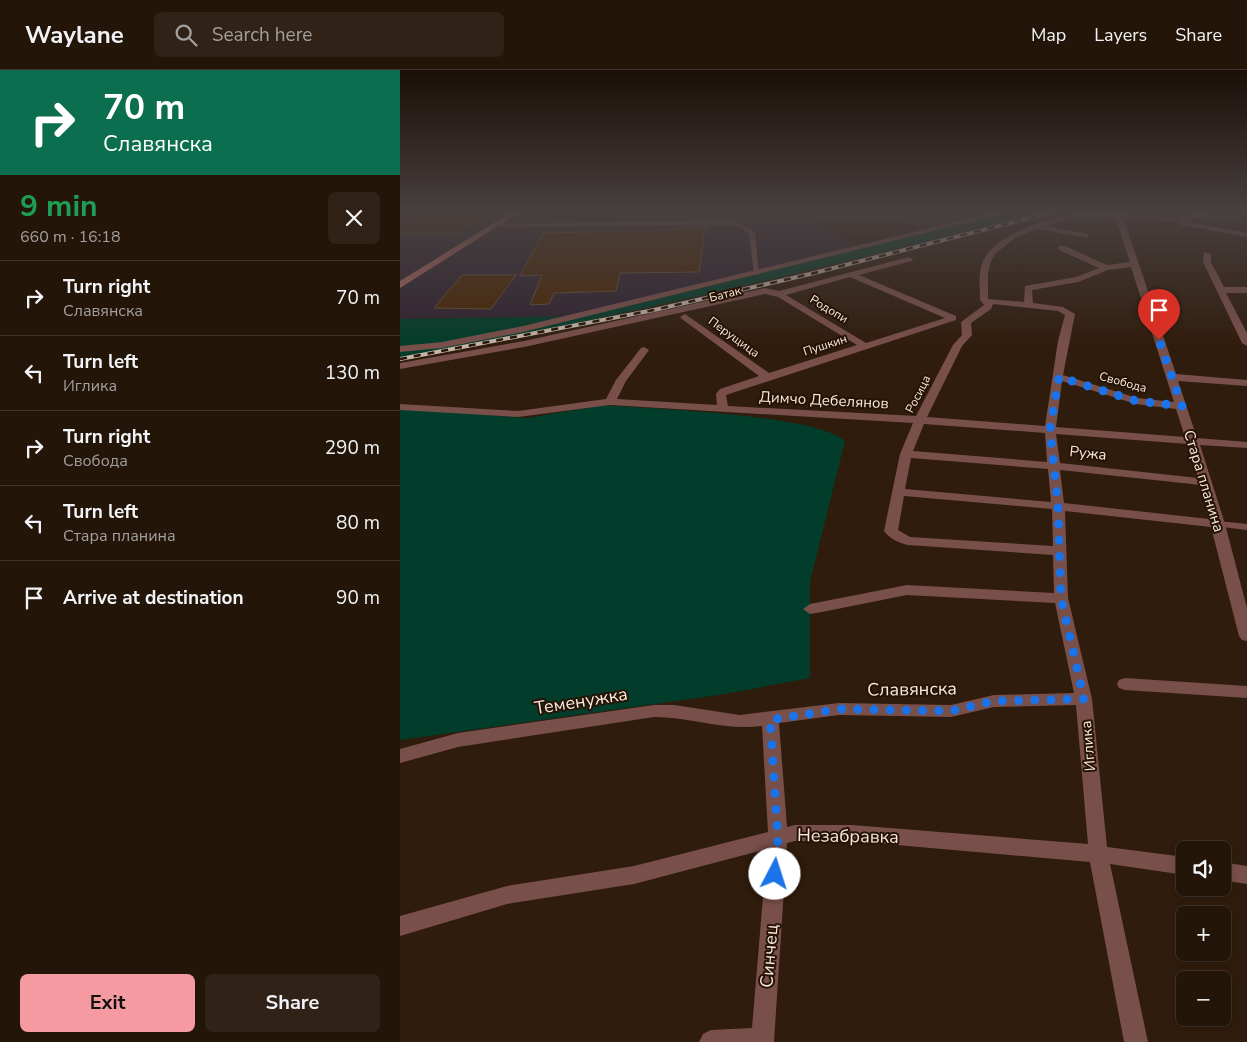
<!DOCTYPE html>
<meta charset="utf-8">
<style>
body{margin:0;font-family:"Nunito Sans",sans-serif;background:#302217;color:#f1f3f6;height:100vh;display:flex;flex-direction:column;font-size:19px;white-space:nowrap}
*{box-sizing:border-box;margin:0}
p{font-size:16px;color:#a39f9c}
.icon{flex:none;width:28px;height:28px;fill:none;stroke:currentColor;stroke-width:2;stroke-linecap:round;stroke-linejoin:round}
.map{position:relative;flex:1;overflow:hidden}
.details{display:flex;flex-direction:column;background:#241509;width:400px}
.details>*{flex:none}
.banner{background:#0b6e4f;color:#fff;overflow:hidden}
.controls{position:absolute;left:776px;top:771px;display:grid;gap:10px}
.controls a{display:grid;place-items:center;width:55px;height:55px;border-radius:8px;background:#241509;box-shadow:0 2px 8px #0003,0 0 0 1px #41342a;font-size:25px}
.pin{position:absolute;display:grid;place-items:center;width:42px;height:42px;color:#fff;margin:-51px -21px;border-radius:50% 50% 50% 0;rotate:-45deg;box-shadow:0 0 5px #0007}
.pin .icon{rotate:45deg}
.me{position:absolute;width:55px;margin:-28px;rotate:5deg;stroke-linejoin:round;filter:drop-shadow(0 0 4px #0008)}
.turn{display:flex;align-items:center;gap:18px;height:105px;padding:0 20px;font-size:22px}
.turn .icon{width:65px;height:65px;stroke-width:2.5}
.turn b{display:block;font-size:35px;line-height:42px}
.round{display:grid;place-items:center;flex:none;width:52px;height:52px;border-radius:8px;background:#302217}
.overview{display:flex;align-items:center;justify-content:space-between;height:85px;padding:0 20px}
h1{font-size:30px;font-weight:700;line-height:38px;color:#1e9e55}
.primary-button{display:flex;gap:10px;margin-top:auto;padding:10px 20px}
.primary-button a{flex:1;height:58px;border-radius:8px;background:#f49aa0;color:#111;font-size:20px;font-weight:700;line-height:58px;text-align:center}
.primary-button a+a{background:#302217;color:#f1f3f6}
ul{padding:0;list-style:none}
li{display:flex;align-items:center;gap:15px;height:75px;padding:0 20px;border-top:1px solid #41342a}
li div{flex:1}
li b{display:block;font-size:19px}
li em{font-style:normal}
header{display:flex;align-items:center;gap:30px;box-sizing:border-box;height:70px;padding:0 25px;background:#241509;border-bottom:1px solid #41342a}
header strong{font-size:24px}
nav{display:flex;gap:28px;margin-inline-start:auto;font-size:18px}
.search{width:350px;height:45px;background:#302217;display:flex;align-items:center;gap:12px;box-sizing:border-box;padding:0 18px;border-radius:8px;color:#a39f9c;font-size:19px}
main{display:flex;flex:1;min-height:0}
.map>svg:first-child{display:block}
.industrial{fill:#302431}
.green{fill:#023c2a}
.building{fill:#4a2705;stroke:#654e3c}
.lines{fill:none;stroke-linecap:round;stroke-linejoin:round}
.pedestrian{fill:#794f4a;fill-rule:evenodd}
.minor{fill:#794f4a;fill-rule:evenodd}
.secondary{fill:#ab6861;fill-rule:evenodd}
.rail-casing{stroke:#c6b6aa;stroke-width:4}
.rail{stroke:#261304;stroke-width:2.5;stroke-dasharray:7;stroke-linecap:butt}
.route{stroke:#1a73e8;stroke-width:9;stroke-dasharray:0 16.2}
.labels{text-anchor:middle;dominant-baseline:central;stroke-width:4;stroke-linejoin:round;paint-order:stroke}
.far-street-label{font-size:12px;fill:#f7e8de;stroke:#261304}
.street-label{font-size:15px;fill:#f7e8de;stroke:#261304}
.near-street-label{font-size:18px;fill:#f7e8de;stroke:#261304}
</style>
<header>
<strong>Waylane</strong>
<div class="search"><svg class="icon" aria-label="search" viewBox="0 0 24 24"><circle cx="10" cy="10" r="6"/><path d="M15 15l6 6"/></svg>Search here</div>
<nav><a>Map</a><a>Layers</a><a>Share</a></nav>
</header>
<main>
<section class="details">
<div class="banner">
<div class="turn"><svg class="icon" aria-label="right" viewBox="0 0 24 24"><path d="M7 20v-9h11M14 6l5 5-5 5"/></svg><div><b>70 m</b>Славянска</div></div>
</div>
<div class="overview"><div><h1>9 min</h1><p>660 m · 16:18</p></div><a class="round"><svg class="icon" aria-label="close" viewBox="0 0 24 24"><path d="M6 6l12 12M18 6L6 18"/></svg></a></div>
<ul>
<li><svg class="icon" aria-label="right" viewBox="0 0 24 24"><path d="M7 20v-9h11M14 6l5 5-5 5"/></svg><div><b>Turn right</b><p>Славянска</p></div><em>70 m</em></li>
<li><svg class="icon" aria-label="left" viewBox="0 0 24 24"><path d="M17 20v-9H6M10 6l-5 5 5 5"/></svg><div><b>Turn left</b><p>Иглика</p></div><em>130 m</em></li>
<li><svg class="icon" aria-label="right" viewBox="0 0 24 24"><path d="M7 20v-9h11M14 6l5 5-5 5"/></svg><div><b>Turn right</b><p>Свобода</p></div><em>290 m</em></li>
<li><svg class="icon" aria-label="left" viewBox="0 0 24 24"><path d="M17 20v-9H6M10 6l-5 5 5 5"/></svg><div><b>Turn left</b><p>Стара планина</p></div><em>80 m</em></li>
<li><svg class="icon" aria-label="arrive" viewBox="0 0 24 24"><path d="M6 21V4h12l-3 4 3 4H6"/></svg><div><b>Arrive at destination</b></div><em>90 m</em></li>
</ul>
<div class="primary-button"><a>Exit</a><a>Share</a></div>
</section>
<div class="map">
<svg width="847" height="972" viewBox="0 0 847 972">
<rect width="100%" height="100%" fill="#301c0c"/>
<path class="industrial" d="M 0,141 L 422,141 L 400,147 L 460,178 L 181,246 L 0,249 Z
M 476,141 L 610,141 L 527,161 Z"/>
<path class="green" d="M 610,141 L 633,141 L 627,143 L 631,145 C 422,198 213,250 0,287 L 0,249 L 181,246 Z
M 204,335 C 249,339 417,344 445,371 L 410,512 L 410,608 L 325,624 L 0,670 L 0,338 L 127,348 Z"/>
<path class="building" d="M 8,141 L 88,141 L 80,153 L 69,153 L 62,163 L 0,164 L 0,150 Z
M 278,157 L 305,157 L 299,202 L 220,203 L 216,221 L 154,223 L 149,234 L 130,235 L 142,205 L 120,206 L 143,163 L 278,160 Z
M 62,205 L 116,205 L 91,239 L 34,238 Z"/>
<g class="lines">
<path class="pedestrian" d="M 332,152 L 336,152 L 355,162 L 359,205 L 354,204 L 349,163 L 332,154 Z
M 818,451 L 847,454 L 847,460 L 814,456 L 813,454 Z"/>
<path class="minor" d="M 601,141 L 614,141 L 123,262 L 42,278 L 0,282 L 0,276 L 42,272 L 123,256 Z
M 688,141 L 769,148 L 816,141 L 801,148 L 784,151 L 847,163 L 847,167 L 781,155 L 778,152 L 723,147 L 776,304 L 847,310 L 847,316 L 778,311 L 797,368 L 847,372 L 847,378 L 800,375 L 825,454 L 847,538 L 847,571 L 842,570 L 839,566 L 811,457 L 665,441 L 668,528 L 692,629 L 707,777 L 785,787 L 785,805 L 710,794 L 748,972 L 724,972 L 690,792 L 452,771 L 395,771 L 387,773 L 374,972 L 299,972 L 303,964 L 311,960 L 352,958 L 367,779 L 234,814 L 107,834 L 0,866 L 0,846 L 107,816 L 234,796 L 368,762 L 362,656 C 325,661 291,647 254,647 L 58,677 L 0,693 L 0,679 L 58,663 L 254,635 L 274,635 L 340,645 L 439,633 L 551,635 L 594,625 L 674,623 L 655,533 L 507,525 L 422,542 L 410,544 L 403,539 L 410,534 L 507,515 L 654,523 L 653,485 L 508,475 C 499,473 490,469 484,461 L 500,384 L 513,353 L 210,335 L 118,347 L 0,340 L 0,334 L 118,341 L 206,329 L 216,310 L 241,278 L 244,277 L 249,280 L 226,311 L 217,329 L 317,335 L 316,324 L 320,319 L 359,306 L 282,249 L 280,247 L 285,244 L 369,303 L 457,275 L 378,227 L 365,224 L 124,277 L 0,299 L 0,293 L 124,271 L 365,218 L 379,221 L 509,187 L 513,189 L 512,191 L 459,205 L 556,246 L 556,250 L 326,325 L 328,336 L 516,346 L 553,275 L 562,265 L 561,252 L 584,235 L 580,230 C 580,217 578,204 583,191 C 596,162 659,144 688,141 ZM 685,146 L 715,147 L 730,192 L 707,195 L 665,176 L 659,176 L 659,180 L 699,198 L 676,207 L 625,216 L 624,232 L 588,229 L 588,203 L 591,191 L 596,183 L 615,168 L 637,159 L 688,168 L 688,164 L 646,156 ZM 731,197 L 774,332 L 737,328 L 663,305 L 675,244 L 663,237 L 633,233 L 632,220 L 678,212 L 708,200 ZM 450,207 L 545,248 L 466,273 L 386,225 ZM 593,234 L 658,241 L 665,245 L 658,271 L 645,356 L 527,347 L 562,276 L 572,265 L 571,253 L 591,239 ZM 662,311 L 736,334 L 776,339 L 785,367 L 656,357 ZM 524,354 L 645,363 L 647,392 L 513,381 ZM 656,364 L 788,374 L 798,408 L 660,393 ZM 511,388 L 648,399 L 651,432 L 505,419 ZM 660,400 L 801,415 L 809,449 L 664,433 ZM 504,426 L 652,439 L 653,476 L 510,467 L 498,460 ZM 676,635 L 688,774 L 452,755 L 395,755 L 387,757 L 379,653 L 439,645 L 551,647 L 594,637 Z
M 334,151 L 338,153 L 337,155 L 95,157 L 91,155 L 95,153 Z
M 804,182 L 811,184 L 811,192 L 824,217 L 847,217 L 847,223 L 826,223 L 847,263 L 847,276 L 842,273 L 803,192 Z
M 725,608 L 847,616 L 847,628 L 725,620 L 719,618 L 717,614 L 719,610 Z
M 822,792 L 847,796 L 847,814 L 822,810 Z"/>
<path class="secondary" d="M 113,141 L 122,141 L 0,218 L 0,211 Z"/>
<g class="rail-casing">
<path id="rail" d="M 0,289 L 254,240 L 410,204 L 657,141"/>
</g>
<use href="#rail" class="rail"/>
</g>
<linearGradient id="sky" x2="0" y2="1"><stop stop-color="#1a0f07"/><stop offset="0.51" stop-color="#484040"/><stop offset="1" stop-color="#484040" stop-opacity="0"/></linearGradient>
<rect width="847" height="277" fill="url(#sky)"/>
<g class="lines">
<path class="route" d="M 375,804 L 378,768 L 370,650 L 439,639 L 551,641 L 594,631 L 684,629 L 661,528 L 658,436 L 650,359 L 659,307 L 736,331 L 782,336 L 759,270"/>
</g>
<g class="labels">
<g class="far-street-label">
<text transform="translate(325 224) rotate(-14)">Батак</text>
<text transform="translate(429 239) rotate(31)">Родопи</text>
<text transform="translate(334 267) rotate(36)">Перущица</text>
<text transform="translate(425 275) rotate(-18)">Пушкин</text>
<text transform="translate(723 312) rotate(15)">Свобода</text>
<text transform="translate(518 324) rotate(-63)">Росица</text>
</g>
<g class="street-label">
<text transform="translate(424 330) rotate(3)">Димчо Дебелянов</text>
<text transform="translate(688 383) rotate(6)">Ружа</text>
<text transform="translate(804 411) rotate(73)">Стара планина</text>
<text transform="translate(688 676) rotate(-95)">Иглика</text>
</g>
<g class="near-street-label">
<text transform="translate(512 619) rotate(-1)">Славянска</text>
<text transform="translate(181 631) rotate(-9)">Теменужка</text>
<text transform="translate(448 766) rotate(1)">Незабравка</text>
<text transform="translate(369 886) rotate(-85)">Синчец</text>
</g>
</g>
</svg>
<div class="controls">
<a><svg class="icon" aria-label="sound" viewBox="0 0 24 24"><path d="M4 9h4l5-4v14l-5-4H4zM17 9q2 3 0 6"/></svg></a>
<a>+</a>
<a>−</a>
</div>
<div class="pin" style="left:759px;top:270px;background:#d93025"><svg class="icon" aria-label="arrive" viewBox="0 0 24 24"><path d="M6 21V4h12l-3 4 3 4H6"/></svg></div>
<svg class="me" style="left:375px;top:804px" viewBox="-20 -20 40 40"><circle r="19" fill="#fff"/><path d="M0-13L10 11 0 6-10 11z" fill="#1a73e8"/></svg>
</div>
</main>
